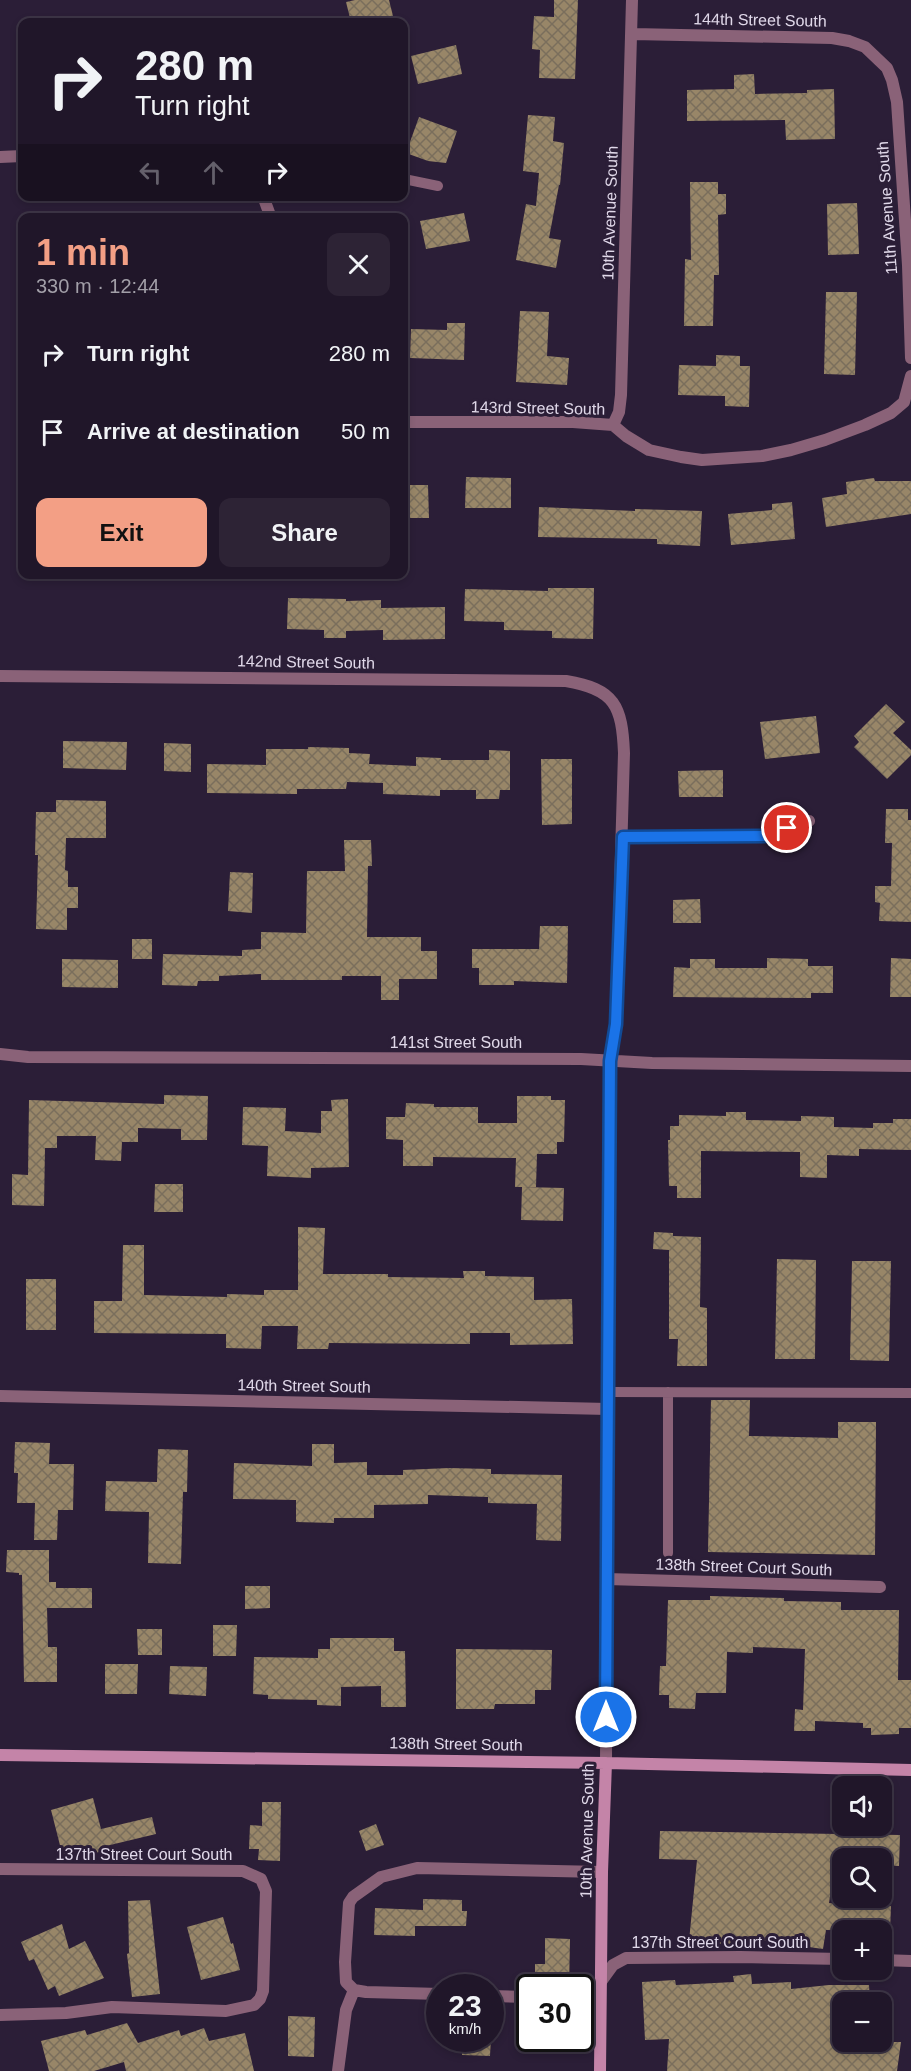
<!DOCTYPE html>
<meta charset="utf-8">
<style>
body{margin:0;font-family:Arial,sans-serif;background:#2d2335;color:#f1f3f6;height:100vh;display:flex;flex-direction:column;font-size:22px;white-space:nowrap}
*{box-sizing:border-box;margin:0}
p{font-size:20px;color:#a29fa8}
.icon{flex:none;width:33px;height:33px;fill:none;stroke:currentColor;stroke-width:2;stroke-linecap:round;stroke-linejoin:round}
.map{position:relative;flex:1;overflow:hidden}
.drawer{position:absolute;left:18px;top:213px;width:390px;height:366px;display:flex;flex-direction:column;background:#201629;border-radius:12px;box-shadow:0 3px 9px #0003,0 0 0 2px #3d3546}
.drawer>*{flex:none}
.top-card{position:absolute;left:18px;top:18px;width:390px;height:183px;border-radius:12px;box-shadow:0 3px 9px #0003,0 0 0 2px #3d3546;background:#201629;color:#f1f3f6;overflow:hidden}
.controls{position:absolute;left:832px;top:1776px;display:grid;gap:12px}
.controls a{display:grid;place-items:center;width:60px;height:60px;border-radius:12px;background:#201629;box-shadow:0 3px 9px #0003,0 0 0 2px #3d3546;font-size:30px}
.speed{position:absolute;left:426px;top:1974px;display:flex;gap:12px;font-size:30px;font-weight:700;text-align:center}
.speed>*{display:grid;place-content:center;width:78px;height:78px;border-radius:50%;background:#201629;box-shadow:0 3px 9px #0003,0 0 0 2px #3d3546;line-height:1}
.speed small{font-size:15px;font-weight:400}
.speed .limit{border:3px solid #111;border-radius:9px;background:#fff;color:#111}
.pin{position:absolute;display:grid;place-items:center;width:51px;height:51px;color:#fff;margin:-26px;border:3px solid #fff;border-radius:50%;box-shadow:0 2px 6px #0007}
.me{position:absolute;width:66px;margin:-33px;rotate:0deg;stroke-linejoin:round;filter:drop-shadow(0 0 4px #0008)}
.turn{display:flex;align-items:center;gap:21px;height:126px;padding:0 18px;font-size:27px}
.turn .icon{width:78px;height:78px;stroke-width:2.5}
.turn b{display:block;font-size:42px;line-height:51px}
.lanes{display:flex;align-items:center;height:57px;padding:0 18px;background:#0003;justify-content:center;gap:30px;direction:ltr}
.lanes .off{opacity:.35}
.round{display:grid;place-items:center;flex:none;width:63px;height:63px;border-radius:12px;background:#2d2335}
.summary{display:flex;align-items:center;justify-content:space-between;height:102px;padding:0 18px}
h1{font-size:36px;font-weight:600;line-height:45px;color:#f39f85}
.primary-button{display:flex;gap:12px;margin-top:auto;padding:12px 18px}
.primary-button a{flex:1;height:69px;border-radius:12px;background:#f39f85;color:#111;font-size:24px;font-weight:600;line-height:69px;text-align:center}
.primary-button a+a{background:#2d2335;color:#f1f3f6}
ul{padding:0;list-style:none}
li{display:flex;align-items:center;gap:18px;height:78px;padding:0 18px}
li div{flex:1}
li b{display:block;font-size:22px}
li em{font-style:normal}
.map>svg:first-child{display:block}
.building{fill:url(#building-cross-hatch)}
.lines{fill:none;stroke-linecap:round;stroke-linejoin:round}
.lane{stroke:#8a6278;stroke-width:10}
.street{stroke:#8a6278;stroke-width:12}
.secondary{stroke:#c484a8;stroke-width:12}
.route-casing{stroke:#114b97;stroke-width:15}
.route{stroke:#1a73e8;stroke-width:10}
.labels{text-anchor:middle;dominant-baseline:central;stroke-width:6;stroke-linejoin:round;paint-order:stroke}
.street-label{font-size:16px;fill:#e0d8e9;stroke:#2b1e37}
</style>
<div class="map">
<svg width="911" height="2071" viewBox="0 0 911 2071">
<defs>
<pattern id="building-cross-hatch" width="8" height="8" patternUnits="userSpaceOnUse" patternTransform="scale(1.5)"><rect width="8" height="8" fill="#988668"/><path d="M0 0l8 8M0 8l8-8" fill="none" stroke="#7a6e5c"/></pattern>
</defs>
<rect width="100%" height="100%" fill="#2b1e37"/>
<path class="building" d="M 355,0 L 389,0 L 394,20 L 383,22 L 351,22 L 346,2 Z
M 554,0 L 578,0 L 575,79 L 539,78 L 540,50 L 532,49 L 534,16 L 554,17 Z
M 456,45 L 462,74 L 418,84 L 411,56 Z
M 754,74 L 755,94 L 807,93 L 807,90 L 834,89 L 835,139 L 786,140 L 785,120 L 687,121 L 687,90 L 734,89 L 734,75 Z
M 528,115 L 555,117 L 553,141 L 564,143 L 560,185 L 559,185 L 549,238 L 561,240 L 556,268 L 516,260 L 526,204 L 536,206 L 539,173 L 523,171 Z
M 419,117 L 457,131 L 446,163 L 428,161 L 406,153 Z
M 690,182 L 718,182 L 718,194 L 726,194 L 726,214 L 718,215 L 719,275 L 714,275 L 713,326 L 684,326 L 685,259 L 691,260 Z
M 857,203 L 859,254 L 828,255 L 827,204 Z
M 464,213 L 470,241 L 426,249 L 420,221 Z
M 826,292 L 857,292 L 855,375 L 824,374 Z
M 520,311 L 549,312 L 547,356 L 569,358 L 567,385 L 516,382 Z
M 447,323 L 465,323 L 464,360 L 410,358 L 411,329 L 447,330 Z
M 716,355 L 740,356 L 740,366 L 750,366 L 749,407 L 725,406 L 725,396 L 678,395 L 679,365 L 716,366 Z
M 466,477 L 511,478 L 511,508 L 465,508 Z
M 874,478 L 875,481 L 911,481 L 911,514 L 826,527 L 822,498 L 847,494 L 846,482 Z
M 404,485 L 428,485 L 429,518 L 404,518 Z
M 792,502 L 795,539 L 731,545 L 728,514 L 772,510 L 772,504 Z
M 539,507 L 635,511 L 635,509 L 702,511 L 700,546 L 657,544 L 657,539 L 538,537 Z
M 548,588 L 594,588 L 593,639 L 552,638 L 552,631 L 504,630 L 504,622 L 464,621 L 465,589 L 548,591 Z
M 288,598 L 346,599 L 346,601 L 381,600 L 381,608 L 445,607 L 445,639 L 383,640 L 383,630 L 346,631 L 346,638 L 324,638 L 324,630 L 287,629 Z
M 886,704 L 905,722 L 893,733 L 911,750 L 911,755 L 887,779 L 854,747 L 859,742 L 854,736 Z
M 816,716 L 820,753 L 765,759 L 760,722 Z
M 63,741 L 127,742 L 126,770 L 63,768 Z
M 164,743 L 191,744 L 191,772 L 164,771 Z
M 308,747 L 349,748 L 349,753 L 370,754 L 369,764 L 416,766 L 416,757 L 441,758 L 441,760 L 489,760 L 489,750 L 510,751 L 510,790 L 500,790 L 499,799 L 476,799 L 476,790 L 440,790 L 440,796 L 383,794 L 383,783 L 347,782 L 346,789 L 297,789 L 297,794 L 207,793 L 207,764 L 266,765 L 266,749 L 308,749 Z
M 541,759 L 572,759 L 572,824 L 542,825 Z
M 723,770 L 723,797 L 679,797 L 678,771 Z
M 56,800 L 106,801 L 106,838 L 66,838 L 65,870 L 68,871 L 68,887 L 78,887 L 78,908 L 67,908 L 67,930 L 36,929 L 38,855 L 35,855 L 36,812 L 56,812 Z
M 886,809 L 908,809 L 908,820 L 911,820 L 911,922 L 879,921 L 880,903 L 875,902 L 875,886 L 891,886 L 892,843 L 885,843 Z
M 344,840 L 371,840 L 372,866 L 368,866 L 367,937 L 421,937 L 421,951 L 437,951 L 437,979 L 399,979 L 399,1000 L 381,1000 L 381,976 L 342,976 L 342,980 L 261,980 L 261,974 L 219,976 L 219,981 L 198,981 L 197,986 L 162,985 L 163,954 L 242,956 L 242,950 L 261,949 L 261,932 L 306,933 L 307,871 L 345,871 Z
M 230,872 L 253,873 L 252,913 L 228,911 Z
M 700,899 L 701,923 L 673,923 L 673,900 Z
M 540,926 L 568,926 L 567,983 L 514,981 L 514,985 L 479,985 L 479,968 L 472,968 L 472,949 L 539,949 Z
M 132,939 L 152,939 L 152,959 L 132,959 Z
M 767,958 L 808,959 L 808,966 L 833,966 L 833,993 L 811,993 L 811,998 L 673,997 L 674,967 L 690,968 L 690,959 L 715,959 L 715,968 L 767,968 Z
M 891,958 L 911,959 L 911,997 L 890,997 Z
M 62,959 L 118,960 L 118,988 L 62,987 Z
M 164,1095 L 208,1096 L 207,1140 L 181,1140 L 181,1129 L 138,1128 L 138,1142 L 122,1142 L 121,1161 L 95,1160 L 96,1136 L 57,1136 L 57,1148 L 45,1148 L 44,1206 L 12,1205 L 12,1174 L 28,1175 L 29,1100 L 164,1104 Z
M 517,1096 L 551,1096 L 551,1100 L 565,1100 L 564,1142 L 557,1142 L 557,1154 L 537,1154 L 536,1187 L 523,1187 L 564,1188 L 563,1221 L 521,1220 L 522,1187 L 515,1187 L 516,1158 L 433,1157 L 433,1166 L 403,1166 L 403,1140 L 386,1139 L 386,1117 L 405,1117 L 406,1103 L 434,1104 L 434,1107 L 478,1107 L 478,1123 L 517,1123 Z
M 348,1099 L 349,1167 L 311,1168 L 311,1178 L 267,1176 L 268,1146 L 242,1145 L 243,1107 L 286,1108 L 285,1131 L 321,1133 L 321,1111 L 332,1111 L 331,1100 Z
M 726,1112 L 746,1112 L 746,1120 L 801,1121 L 801,1116 L 834,1117 L 834,1127 L 873,1128 L 873,1123 L 893,1123 L 893,1119 L 911,1119 L 911,1150 L 859,1149 L 859,1156 L 827,1155 L 827,1178 L 800,1177 L 800,1152 L 701,1151 L 701,1198 L 677,1198 L 677,1186 L 669,1186 L 668,1140 L 670,1140 L 670,1126 L 679,1126 L 679,1115 L 726,1116 Z
M 155,1184 L 183,1184 L 183,1212 L 154,1212 Z
M 298,1227 L 325,1228 L 323,1274 L 388,1274 L 388,1277 L 464,1278 L 463,1271 L 485,1271 L 485,1276 L 534,1277 L 534,1300 L 572,1299 L 573,1344 L 510,1345 L 510,1333 L 470,1333 L 470,1344 L 329,1343 L 328,1349 L 297,1349 L 298,1326 L 262,1326 L 261,1349 L 226,1348 L 226,1334 L 94,1333 L 94,1301 L 122,1301 L 123,1245 L 144,1245 L 144,1295 L 227,1297 L 227,1294 L 264,1295 L 264,1290 L 298,1290 Z
M 654,1232 L 673,1233 L 673,1236 L 701,1237 L 700,1307 L 707,1308 L 707,1366 L 677,1366 L 678,1339 L 669,1339 L 669,1250 L 653,1249 Z
M 777,1259 L 816,1260 L 815,1359 L 775,1359 Z
M 852,1261 L 891,1261 L 889,1361 L 850,1360 Z
M 26,1279 L 56,1279 L 56,1330 L 26,1330 Z
M 711,1400 L 750,1400 L 749,1436 L 838,1438 L 838,1422 L 876,1422 L 875,1555 L 708,1552 Z
M 15,1442 L 50,1443 L 49,1464 L 74,1464 L 73,1510 L 58,1510 L 57,1540 L 34,1540 L 35,1503 L 17,1503 L 18,1473 L 14,1473 Z
M 312,1444 L 334,1444 L 334,1463 L 367,1462 L 367,1475 L 403,1475 L 403,1470 L 449,1468 L 491,1469 L 491,1474 L 562,1475 L 561,1541 L 536,1540 L 537,1504 L 488,1503 L 488,1497 L 428,1495 L 428,1504 L 374,1505 L 374,1518 L 334,1518 L 334,1523 L 296,1522 L 296,1500 L 233,1499 L 234,1463 L 312,1466 Z
M 158,1449 L 188,1450 L 187,1492 L 183,1492 L 181,1564 L 148,1563 L 149,1512 L 105,1511 L 106,1481 L 157,1482 Z
M 7,1550 L 49,1550 L 49,1582 L 56,1582 L 56,1588 L 92,1588 L 92,1608 L 47,1608 L 48,1647 L 57,1647 L 57,1682 L 24,1682 L 22,1575 L 19,1575 L 19,1573 L 6,1572 Z
M 245,1586 L 270,1586 L 270,1608 L 245,1609 Z
M 710,1596 L 784,1598 L 784,1601 L 841,1602 L 841,1610 L 899,1610 L 898,1680 L 911,1680 L 911,1728 L 899,1728 L 899,1734 L 871,1735 L 871,1728 L 863,1728 L 863,1723 L 815,1721 L 815,1731 L 794,1731 L 795,1709 L 803,1710 L 805,1649 L 753,1647 L 753,1653 L 727,1652 L 726,1693 L 696,1693 L 695,1709 L 669,1708 L 669,1695 L 659,1695 L 660,1666 L 666,1666 L 668,1600 L 710,1600 Z
M 213,1625 L 237,1625 L 236,1656 L 213,1656 Z
M 137,1629 L 162,1629 L 162,1655 L 138,1655 Z
M 330,1638 L 394,1638 L 394,1651 L 405,1651 L 406,1707 L 381,1707 L 381,1686 L 341,1687 L 341,1706 L 317,1705 L 317,1700 L 268,1699 L 268,1695 L 253,1694 L 254,1657 L 318,1658 L 318,1649 L 330,1649 Z
M 456,1649 L 552,1650 L 551,1690 L 535,1690 L 535,1704 L 495,1704 L 494,1709 L 456,1709 Z
M 105,1664 L 138,1664 L 137,1694 L 105,1694 Z
M 170,1666 L 207,1667 L 206,1696 L 169,1694 Z
M 93,1798 L 101,1829 L 152,1817 L 156,1834 L 106,1846 L 107,1850 L 64,1861 L 51,1810 Z
M 262,1802 L 281,1802 L 280,1861 L 258,1860 L 259,1849 L 249,1849 L 250,1825 L 262,1826 Z
M 376,1824 L 384,1845 L 366,1851 L 359,1831 Z
M 660,1831 L 900,1835 L 899,1866 L 882,1865 L 882,1858 L 843,1858 L 843,1865 L 835,1865 L 829,1903 L 873,1909 L 873,1906 L 891,1906 L 890,1931 L 826,1930 L 823,1949 L 737,1937 L 735,1945 L 689,1941 L 697,1860 L 659,1859 Z
M 423,1899 L 462,1900 L 462,1911 L 467,1911 L 466,1926 L 415,1926 L 415,1936 L 374,1935 L 375,1908 L 423,1910 Z
M 150,1900 L 160,1994 L 132,1997 L 127,1954 L 129,1953 L 128,1901 Z
M 223,1917 L 231,1944 L 233,1943 L 240,1970 L 201,1980 L 187,1927 Z
M 62,1924 L 69,1949 L 85,1941 L 104,1978 L 59,1996 L 55,1986 L 48,1990 L 34,1959 L 29,1961 L 21,1942 Z
M 545,1938 L 570,1939 L 569,1988 L 535,1988 L 535,1964 L 545,1964 Z
M 751,1974 L 752,1984 L 791,1982 L 791,1989 L 829,1985 L 869,1985 L 870,2002 L 843,2002 L 843,2042 L 901,2042 L 897,2071 L 667,2071 L 669,2039 L 645,2040 L 642,1982 L 675,1980 L 676,1985 L 734,1982 L 733,1976 Z
M 288,2016 L 315,2017 L 314,2057 L 288,2056 Z
M 127,2023 L 138,2043 L 179,2030 L 181,2036 L 204,2028 L 209,2041 L 245,2033 L 254,2071 L 126,2071 L 124,2062 L 94,2071 L 49,2071 L 41,2041 L 85,2030 L 87,2035 Z
M 462,2038 L 491,2038 L 490,2056 L 462,2055 Z"/>
<g class="lines">
<path class="lane" d="M 404,179 L 438,186
M 608,1392 L 911,1393
M 668,1553 L 668,1392"/>
<path class="street" d="M 633,34 L 832,38 L 849,41 L 865,47 L 887,68 L 892,80 L 897,102 L 908,265 L 911,358
M 0,157 L 22,156
M 263,196 L 271,218
M 404,422 L 573,422 L 613,425 L 626,436 L 649,450 L 681,457 L 702,460 L 762,456 L 791,450 L 825,440 L 865,425 L 891,413 L 904,402 L 911,376
M 613,425 L 619,412 L 621,395 L 632,0
M 0,676 L 566,681 C 615,689 622,706 624,753 L 616,1024 L 610,1061 L 606,1763
M 623,837 L 765,836 L 809,821
M 0,1054 L 28,1057 L 581,1059 L 652,1063 L 911,1066
M 0,1396 L 608,1409
M 607,1579 L 880,1587
M 0,1869 L 243,1871 L 261,1879 L 266,1891 L 263,1991 L 260,1999 L 254,2005 L 226,2011 L 112,2007 L 66,2013 L 0,2015
M 882,1960 L 911,1961
M 440,1994 L 366,1992 L 354,1990 L 346,1982 L 345,1962 L 349,1903 L 353,1897 L 381,1877 L 417,1868 L 602,1872
M 490,1996 L 530,1997
M 580,2000 L 592,1994 L 613,1965 L 626,1958 L 740,1957 L 843,1959
M 338,2071 L 346,2010 L 354,1990"/>
<path class="secondary" d="M 0,1755 L 606,1763 L 911,1770
M 600,2071 L 602,1872 L 606,1763"/>
</g>
<g class="lines">
<g class="route-casing">
<path id="route" d="M 606,1717 L 610,1061 L 616,1024 L 623,837 L 765,836 L 787,828"/>
</g>
<use href="#route" class="route"/>
</g>
<g class="labels">
<g class="street-label">
<text transform="translate(760 20) rotate(1)">144th Street South</text>
<text transform="translate(887 208) rotate(-94)">11th Avenue South</text>
<text transform="translate(610 213) rotate(-88)">10th Avenue South</text>
<text transform="translate(538 408) rotate(1)">143rd Street South</text>
<text transform="translate(306 662) rotate(1)">142nd Street South</text>
<text x="456" y="1042">141st Street South</text>
<text transform="translate(304 1386) rotate(1)">140th Street South</text>
<text transform="translate(744 1567) rotate(2)">138th Street Court South</text>
<text transform="translate(456 1744) rotate(1)">138th Street South</text>
<text transform="translate(587 1831) rotate(-89)">10th Avenue South</text>
<text x="144" y="1854">137th Street Court South</text>
<text x="720" y="1942">137th Street Court South</text>
</g>
</g>
</svg>
<div class="controls">
<a><svg class="icon" aria-label="sound" viewBox="0 0 24 24"><path d="M4 9h4l5-4v14l-5-4H4zM17 9q2 3 0 6"/></svg></a>
<a><svg class="icon" aria-label="search" viewBox="0 0 24 24"><circle cx="10" cy="10" r="6"/><path d="M15 15l6 6"/></svg></a>
<a>+</a>
<a>−</a>
</div>
<div class="speed"><div>23<small>km/h</small></div><div class="limit">30</div></div>
<div class="pin" style="left:787px;top:828px;background:#d93025"><svg class="icon" aria-label="arrive" viewBox="0 0 24 24"><path d="M6 21V4h12l-3 4 3 4H6"/></svg></div>
<svg class="me" style="left:606px;top:1717px" viewBox="-20 -20 40 40"><circle r="17" fill="#1a73e8" stroke="#fff" stroke-width="3"/><path d="M0-11L8 9 0 5-8 9z" fill="#fff"/></svg>
<div class="top-card">
<div class="turn"><svg class="icon" aria-label="right" viewBox="0 0 24 24"><path d="M7 20v-9h11M14 6l5 5-5 5"/></svg><div><b>280 m</b>Turn right</div></div>
<div class="lanes"><svg class="icon off" aria-label="left" viewBox="0 0 24 24"><path d="M17 20v-9H6M10 6l-5 5 5 5"/></svg><svg class="icon off" aria-label="ahead" viewBox="0 0 24 24"><path d="M12 20V5M6 11l6-6 6 6"/></svg><svg class="icon" aria-label="right" viewBox="0 0 24 24"><path d="M7 20v-9h11M14 6l5 5-5 5"/></svg></div>
</div>
<section class="drawer">
<div class="summary"><div><h1>1 min</h1><p>330 m · 12:44</p></div><a class="round"><svg class="icon" aria-label="close" viewBox="0 0 24 24"><path d="M6 6l12 12M18 6L6 18"/></svg></a></div>
<ul>
<li><svg class="icon" aria-label="right" viewBox="0 0 24 24"><path d="M7 20v-9h11M14 6l5 5-5 5"/></svg><div><b>Turn right</b></div><em>280 m</em></li>
<li><svg class="icon" aria-label="arrive" viewBox="0 0 24 24"><path d="M6 21V4h12l-3 4 3 4H6"/></svg><div><b>Arrive at destination</b></div><em>50 m</em></li>
</ul>
<div class="primary-button"><a>Exit</a><a>Share</a></div>
</section>
</div>
